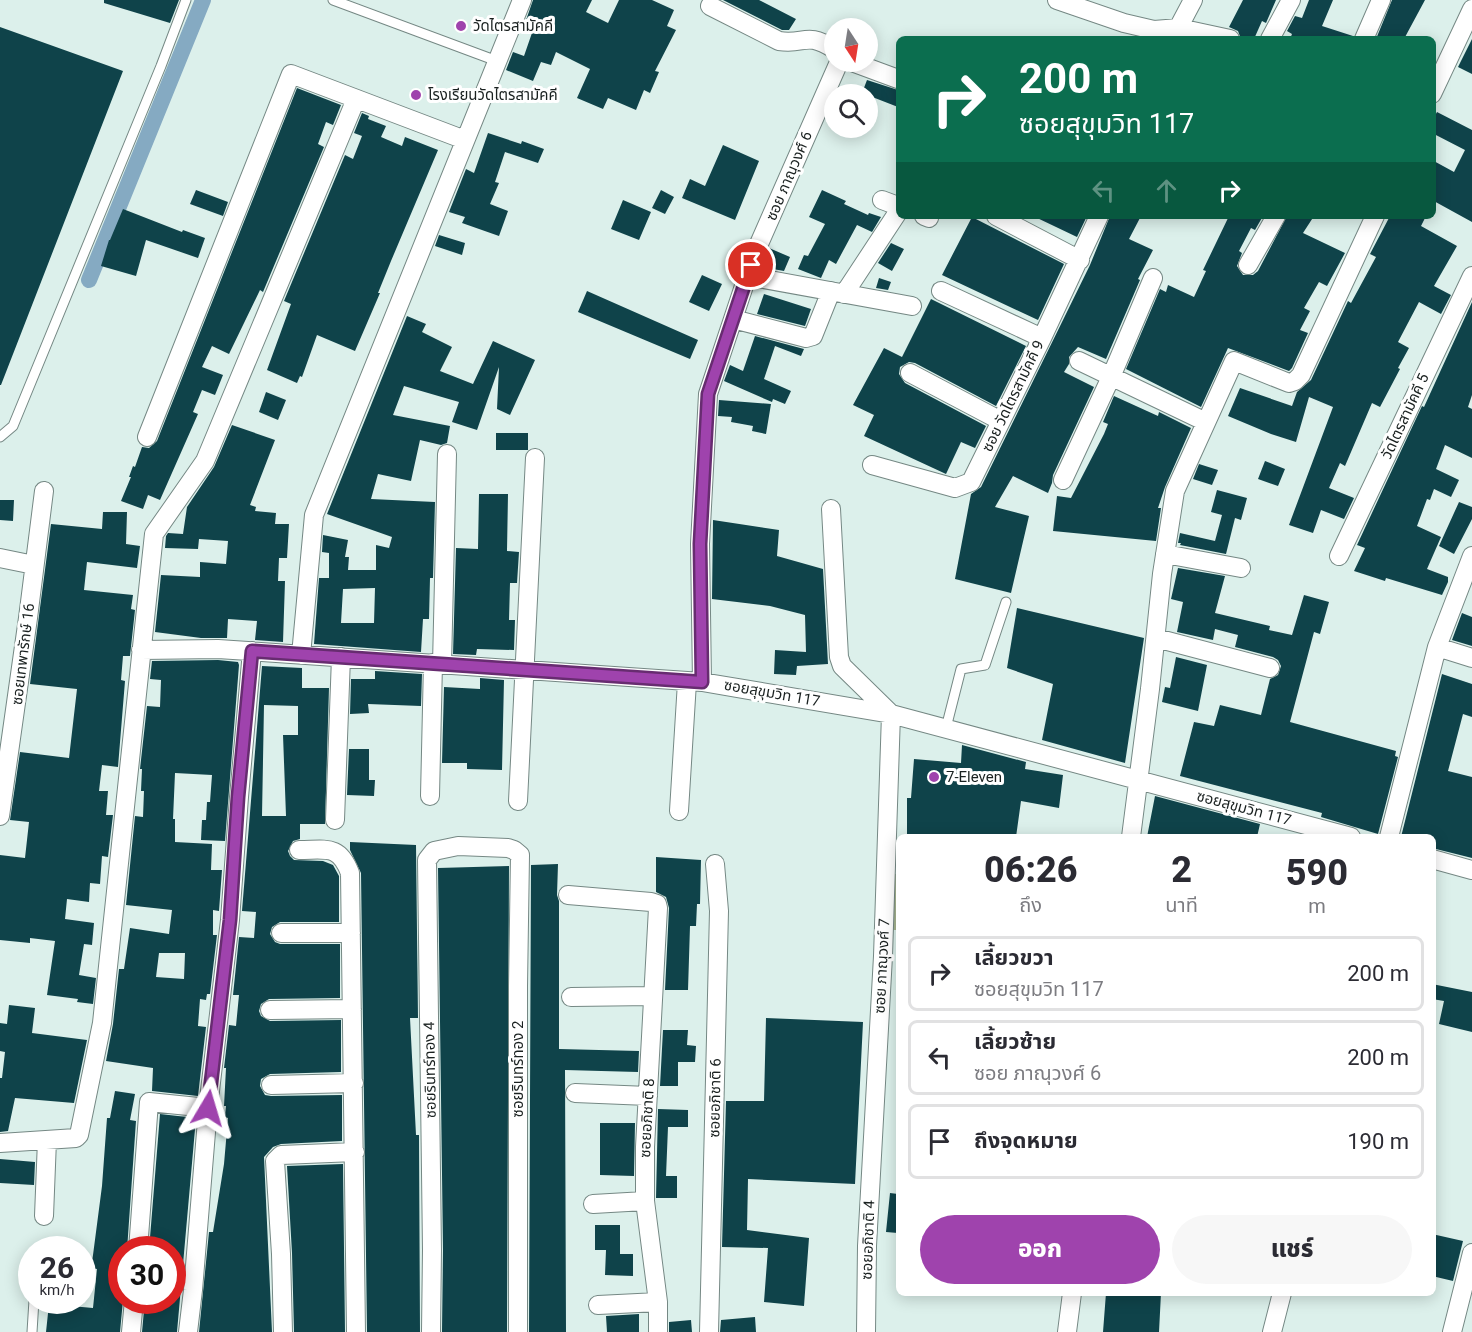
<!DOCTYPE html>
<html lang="th">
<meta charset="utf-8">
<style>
body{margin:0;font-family:Roboto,"Noto Sans Thai",sans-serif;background:#f7f7f7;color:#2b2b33;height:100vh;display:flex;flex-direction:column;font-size:22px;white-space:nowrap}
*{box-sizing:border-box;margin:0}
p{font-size:20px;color:#7c7c81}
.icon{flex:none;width:33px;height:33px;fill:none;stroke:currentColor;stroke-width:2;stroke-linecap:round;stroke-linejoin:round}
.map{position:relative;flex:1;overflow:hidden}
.panel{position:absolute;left:896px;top:834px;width:540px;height:462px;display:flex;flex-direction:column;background:#fff;border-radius:9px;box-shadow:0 3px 15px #0003}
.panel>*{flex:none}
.top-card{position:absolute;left:896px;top:36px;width:540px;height:183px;border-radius:9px;box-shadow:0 3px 15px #0003;background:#0b6e4f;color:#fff;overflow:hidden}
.needle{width:39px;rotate:168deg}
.buttons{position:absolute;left:824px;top:18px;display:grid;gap:12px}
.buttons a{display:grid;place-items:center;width:54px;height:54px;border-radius:50%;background:#fff;box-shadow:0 3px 15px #0003;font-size:30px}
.speed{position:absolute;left:18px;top:1236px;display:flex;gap:12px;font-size:30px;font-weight:700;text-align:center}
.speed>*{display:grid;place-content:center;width:78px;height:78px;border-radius:50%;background:#fff;box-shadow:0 3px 15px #0003;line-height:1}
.speed small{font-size:15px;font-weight:400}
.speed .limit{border:9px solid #d22;background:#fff;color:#111}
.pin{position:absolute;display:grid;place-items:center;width:51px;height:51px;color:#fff;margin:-26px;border:3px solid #fff;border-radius:50%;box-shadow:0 2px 6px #0007}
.me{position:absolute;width:66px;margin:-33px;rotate:7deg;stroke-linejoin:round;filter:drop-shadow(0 0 4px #0008)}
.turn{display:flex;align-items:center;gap:21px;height:126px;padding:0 24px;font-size:27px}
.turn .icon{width:78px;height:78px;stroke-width:2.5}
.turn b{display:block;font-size:42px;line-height:51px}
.lanes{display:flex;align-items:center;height:57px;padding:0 24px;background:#0003;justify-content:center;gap:30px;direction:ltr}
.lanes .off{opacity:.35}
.eta{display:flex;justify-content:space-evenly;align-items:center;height:102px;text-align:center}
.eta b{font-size:36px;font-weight:800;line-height:42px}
.cta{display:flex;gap:12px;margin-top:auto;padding:12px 24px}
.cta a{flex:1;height:69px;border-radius:36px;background:#9f43ad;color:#fff;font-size:24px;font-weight:800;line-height:69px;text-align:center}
.cta a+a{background:#f7f7f7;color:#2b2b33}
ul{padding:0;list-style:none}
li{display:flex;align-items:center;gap:18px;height:75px;margin:0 12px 9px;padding:0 12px;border:3px solid #e1e1e2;border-radius:9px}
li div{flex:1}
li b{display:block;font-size:22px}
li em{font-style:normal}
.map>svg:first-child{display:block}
.forest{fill:#a7b590}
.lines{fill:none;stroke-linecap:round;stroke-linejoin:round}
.canal{stroke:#85aac2;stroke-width:16}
.building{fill:#0f434a;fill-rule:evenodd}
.lane-casing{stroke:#758884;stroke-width:11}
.street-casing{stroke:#758884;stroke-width:20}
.lane{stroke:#fff;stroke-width:9}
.street{stroke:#fff;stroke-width:18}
.route-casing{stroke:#672c70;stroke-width:15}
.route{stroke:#9f43ad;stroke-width:10}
.poi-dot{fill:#9f43ad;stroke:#fff;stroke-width:2}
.labels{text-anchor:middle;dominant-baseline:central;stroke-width:6;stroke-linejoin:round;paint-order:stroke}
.poi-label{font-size:15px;fill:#1a2120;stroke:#fff;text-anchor:start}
.street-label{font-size:15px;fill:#1a2120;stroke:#fff}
</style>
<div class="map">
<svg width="1472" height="1332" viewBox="0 0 1472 1332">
<rect width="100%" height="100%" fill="#dcf0eb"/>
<path class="forest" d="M 895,874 L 898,874 L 898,930 L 893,930 Z"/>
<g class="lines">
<path class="canal" d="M 89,280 L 203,0"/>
</g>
<path class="building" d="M 104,0 L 179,0 L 170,23 L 104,3 Z
M 533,0 L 592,0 L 586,12 L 608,23 L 619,0 L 652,0 L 674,10 L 667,26 L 676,30 L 655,71 L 659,72 L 650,93 L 644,90 L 636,110 L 608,98 L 603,109 L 577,98 L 590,69 L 556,52 L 551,65 L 541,62 L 533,81 L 506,70 L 513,52 L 524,56 L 533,30 L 524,26 Z
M 723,0 L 759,0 L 796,19 L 789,30 L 782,30 Z
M 1243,0 L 1276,0 L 1266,23 L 1262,21 L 1254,39 L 1241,39 L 1238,31 L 1229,27 Z
M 1309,0 L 1333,0 L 1322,26 L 1353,36 L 1353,39 L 1290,39 L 1292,34 L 1287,31 L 1295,16 L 1302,18 Z
M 1392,0 L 1425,0 L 1404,39 L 1376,39 Z
M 0,27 L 123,71 L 1,385 L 0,385 Z
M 1472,39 L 1472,74 L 1458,67 Z
M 867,80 L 898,90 L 898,107 L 862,93 Z
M 297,88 L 341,105 L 333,125 L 326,122 L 318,144 L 324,147 L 263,292 L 260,290 L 229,354 L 212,346 L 202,367 L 223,375 L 215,395 L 202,390 L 193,412 L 198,414 L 160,500 L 148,495 L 143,509 L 121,501 L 131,477 L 129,477 L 133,466 L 135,467 L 142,447 L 149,448 L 157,441 Z
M 1437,112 L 1472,130 L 1472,222 L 1432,200 L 1432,160 L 1454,172 L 1465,150 L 1432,133 L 1432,121 Z
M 362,113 L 369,116 L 368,119 L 386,126 L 381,137 L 402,146 L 405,137 L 438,150 L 391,261 L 378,293 L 380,293 L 355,351 L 317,335 L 302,377 L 300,376 L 297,383 L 267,370 L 291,304 L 284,301 L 345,155 L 353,159 L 362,136 L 354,133 Z
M 488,133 L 521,144 L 522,141 L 544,149 L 538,163 L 505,152 L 495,182 L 499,183 L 490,204 L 508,211 L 499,236 L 462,223 L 465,217 L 449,212 L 466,169 L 474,173 Z
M 723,145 L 759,161 L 735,220 L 682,198 L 690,179 L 705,186 Z
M 196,190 L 228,202 L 223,216 L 190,204 Z
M 661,190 L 674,197 L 665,214 L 652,208 Z
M 822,190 L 846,201 L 844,204 L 868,215 L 869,213 L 881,217 L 872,232 L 857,225 L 836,264 L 829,260 L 821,278 L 798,269 L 804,255 L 808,256 L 825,224 L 809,217 Z
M 623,200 L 651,212 L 639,240 L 611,229 Z
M 123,209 L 182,232 L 183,230 L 205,238 L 198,258 L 146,240 L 136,276 L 101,266 L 109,240 L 110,240 Z
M 1033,216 L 1087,216 L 1077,237 Z
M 1110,216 L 1141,216 L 1129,239 L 1153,250 L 1138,279 L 1140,280 L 1106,359 L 1078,347 L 1069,357 L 1069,364 L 1064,372 L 1094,387 L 1053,475 L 1052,483 L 1048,493 L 1013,476 L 995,507 L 1029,516 L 1011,593 L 955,579 L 971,494 L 981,487 L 1090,265 Z
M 1229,216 L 1263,216 L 1255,230 L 1251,228 L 1239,251 L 1242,253 L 1237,266 L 1243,275 L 1253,275 L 1258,271 L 1287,216 L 1314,216 L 1303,233 L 1345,253 L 1327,286 L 1319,282 L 1304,308 L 1310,311 L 1300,330 L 1308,333 L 1292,368 L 1289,371 L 1228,348 L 1201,407 L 1126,369 L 1160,289 L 1166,292 L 1168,285 L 1194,297 L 1206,271 L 1203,270 Z
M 1390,216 L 1426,216 L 1421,226 L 1457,246 L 1434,286 L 1451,295 L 1441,314 L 1419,302 L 1398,342 L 1409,348 L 1398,368 L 1400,369 L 1380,407 L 1372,403 L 1345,466 L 1340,463 L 1329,488 L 1354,498 L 1344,519 L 1321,510 L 1313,533 L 1289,525 L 1333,407 L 1309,397 L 1296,442 L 1271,434 L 1228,416 L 1240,388 L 1292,406 L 1297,392 L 1311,380 L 1348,301 L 1351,303 L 1376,257 L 1370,254 Z
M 972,217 L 1064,264 L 1038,320 L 942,275 Z
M 439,235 L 465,243 L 462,255 L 435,246 Z
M 891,243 L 904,249 L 892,271 L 878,263 Z
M 769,248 L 790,257 L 784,271 L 762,267 Z
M 702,275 L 722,284 L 709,311 L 689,302 Z
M 879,278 L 891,282 L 888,290 L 876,288 Z
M 587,291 L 698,340 L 690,359 L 578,312 Z
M 764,294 L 811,309 L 805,326 L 757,314 Z
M 931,299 L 1026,346 L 996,406 L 915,363 L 909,362 L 900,367 L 899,374 L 905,383 L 986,426 L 975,448 L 961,442 L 946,474 L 864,436 L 874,415 L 853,405 L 884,348 L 902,357 Z
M 1472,302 L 1472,395 L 1468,407 L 1472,409 L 1472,458 L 1445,445 L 1436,469 L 1459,480 L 1451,497 L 1434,489 L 1430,500 L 1427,499 L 1417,526 L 1441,537 L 1427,569 L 1448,577 L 1448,582 L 1442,595 L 1386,578 L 1385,581 L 1354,571 L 1365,548 L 1357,545 L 1364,530 L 1422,406 L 1424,407 Z
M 407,316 L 426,324 L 422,332 L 452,347 L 440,371 L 473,384 L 493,341 L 535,360 L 510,415 L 497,409 L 499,367 L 477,430 L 452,422 L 459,402 L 404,386 L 393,415 L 450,426 L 447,443 L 441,445 L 420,440 L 411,481 L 378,474 L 371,499 L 435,502 L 433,578 L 430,578 L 429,619 L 423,619 L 421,652 L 314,644 L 319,578 L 329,578 L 329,553 L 322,552 L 323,535 L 348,540 L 345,557 L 349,557 L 348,570 L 376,570 L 376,545 L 389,548 L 392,537 L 327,514 ZM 375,588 L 374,623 L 341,623 L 343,589 Z
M 755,336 L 804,349 L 801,356 L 775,346 L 764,379 L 791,391 L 785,404 L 773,399 L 772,402 L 724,381 L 730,365 L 743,371 Z
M 266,392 L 286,400 L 278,420 L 259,412 Z
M 1114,396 L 1158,416 L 1159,412 L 1191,428 L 1165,487 L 1158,508 L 1161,508 L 1156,541 L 1053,531 L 1057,496 L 1071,498 L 1104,434 L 1108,424 L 1103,422 Z
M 719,400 L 771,404 L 766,434 L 752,431 L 753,426 L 731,422 L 732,417 L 718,416 Z
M 232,425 L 275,440 L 250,505 L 256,507 L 255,511 L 276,513 L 275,524 L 289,524 L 287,558 L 279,558 L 278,581 L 285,581 L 283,642 L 255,640 L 257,621 L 228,619 L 227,638 L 201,638 L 155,632 L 161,575 L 200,577 L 200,562 L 226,564 L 228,541 L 199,539 L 198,549 L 165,548 L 166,536 L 168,533 L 183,534 L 187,507 L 214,467 Z
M 496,433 L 528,433 L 528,450 L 496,450 Z
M 1265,461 L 1285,469 L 1278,486 L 1258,479 Z
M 1199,464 L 1218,470 L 1212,485 L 1193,479 Z
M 1217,490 L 1247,498 L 1241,520 L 1235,518 L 1226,554 L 1180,545 L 1181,543 L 1178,543 L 1180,533 L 1215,541 L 1222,515 L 1211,512 Z
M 479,494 L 508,494 L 507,551 L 519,552 L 517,583 L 510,583 L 509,620 L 515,620 L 514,650 L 477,649 L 476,655 L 453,654 L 456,548 L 478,549 Z
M 0,500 L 14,500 L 13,521 L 0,520 Z
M 1459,502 L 1472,507 L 1472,519 L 1454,554 L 1439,546 Z
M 103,512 L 127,512 L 126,544 L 140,546 L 137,568 L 87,562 L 84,590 L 133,595 L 131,609 L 135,610 L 130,656 L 123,656 L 121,680 L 125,681 L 118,767 L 102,765 L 99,791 L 108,791 L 106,815 L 113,815 L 108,857 L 102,856 L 100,884 L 90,883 L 89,902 L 67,899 L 65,919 L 94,923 L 92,945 L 84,944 L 79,975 L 96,978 L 93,1004 L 77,1002 L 78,999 L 47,995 L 55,941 L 30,938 L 30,943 L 0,940 L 0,855 L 25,858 L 29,822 L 10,820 L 20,752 L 69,758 L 77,689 L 30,684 L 51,524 L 102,529 Z
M 713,520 L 779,530 L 777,556 L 823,569 L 828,664 L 797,666 L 796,675 L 774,674 L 775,650 L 806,652 L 805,615 L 770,606 L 712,599 Z
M 1178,568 L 1225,576 L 1215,613 L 1270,626 L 1269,630 L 1292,635 L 1304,595 L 1329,602 L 1320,634 L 1314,632 L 1290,722 L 1396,751 L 1395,756 L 1398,757 L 1378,834 L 1321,817 L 1322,813 L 1180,776 L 1194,722 L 1214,726 L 1220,705 L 1261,715 L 1270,679 L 1278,675 L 1281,666 L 1278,660 L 1273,657 L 1235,647 L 1238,635 L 1215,629 L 1213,640 L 1177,632 L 1183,602 L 1171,599 Z
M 1017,608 L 1144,638 L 1125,763 L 1042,740 L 1053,684 L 1007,668 Z
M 1462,613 L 1472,617 L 1472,646 L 1452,640 Z
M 1176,657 L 1207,665 L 1198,711 L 1162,702 L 1165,687 L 1170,688 Z
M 218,660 L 238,662 L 239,665 L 225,841 L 201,840 L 202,820 L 206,820 L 207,802 L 210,802 L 212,775 L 175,773 L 173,819 L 175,819 L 175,842 L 212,844 L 211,870 L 222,870 L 219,911 L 213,910 L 213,935 L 217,935 L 210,994 L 207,994 L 206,1000 L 200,999 L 198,1026 L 206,1027 L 198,1096 L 152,1091 L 153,1068 L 106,1061 L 113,1024 L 119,969 L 124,969 L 130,928 L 169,934 L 172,910 L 126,905 L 135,816 L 143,817 L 144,791 L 141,791 L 142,769 L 140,769 L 147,706 L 160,707 L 161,680 L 150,679 L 152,661 ZM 159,953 L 185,953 L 184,979 L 156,977 Z
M 262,666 L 302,668 L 302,688 L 329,688 L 325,824 L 300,824 L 300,839 L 293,841 L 288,851 L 290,856 L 294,860 L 323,861 L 333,865 L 339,876 L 339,922 L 280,922 L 272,927 L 270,934 L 275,942 L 280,944 L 340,944 L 340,998 L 269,999 L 261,1004 L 259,1011 L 261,1016 L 270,1021 L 341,1020 L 341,1072 L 270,1074 L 261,1079 L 260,1086 L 265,1095 L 271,1096 L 342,1095 L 342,1141 L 281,1144 L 273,1147 L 264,1157 L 272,1332 L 199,1332 L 209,1232 L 213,1232 L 224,1164 L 228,1118 L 225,1117 L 226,1106 L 224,1106 L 226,1068 L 224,1068 L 229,1025 L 236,1026 L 239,995 L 233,995 L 239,937 L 254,938 L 256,912 L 242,911 ZM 264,705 L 298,706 L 298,735 L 283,735 L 286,816 L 262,816 Z
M 375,671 L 422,674 L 421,706 L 368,704 L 369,713 L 350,714 L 351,679 L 375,679 Z
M 1442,674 L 1472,684 L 1472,717 L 1463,714 L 1448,771 L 1472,777 L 1472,858 L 1432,848 L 1432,837 L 1401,837 Z
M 480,678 L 504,680 L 502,770 L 467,769 L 467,763 L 442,763 L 444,687 L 480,689 Z
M 962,745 L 1026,762 L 1025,769 L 1063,775 L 1059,808 L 1021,801 L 1016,837 L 917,837 L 917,834 L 907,834 L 907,798 L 911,798 L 914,759 L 961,763 Z
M 349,749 L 369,749 L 369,780 L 375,780 L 374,796 L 347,795 Z
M 1155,796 L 1260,824 L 1257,837 L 1147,837 Z
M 350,842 L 416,845 L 418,1018 L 410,1018 L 416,1135 L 419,1135 L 420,1332 L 367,1332 L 361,873 L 350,850 Z
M 656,857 L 701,860 L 700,904 L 697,904 L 696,926 L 690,926 L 688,990 L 665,990 L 669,908 L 666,897 L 656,892 Z
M 558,864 L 557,895 L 559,901 L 559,1049 L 639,1051 L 638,1072 L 565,1070 L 566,1332 L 529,1332 L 531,865 Z
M 509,866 L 507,1332 L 442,1332 L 443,1250 L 438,868 Z
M 1432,984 L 1472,992 L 1472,1032 L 1439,1024 L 1444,1001 L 1432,999 Z
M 9,1005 L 35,1008 L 32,1033 L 87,1040 L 74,1103 L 15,1098 L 8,1131 L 0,1132 L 0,1078 L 2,1078 L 5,1052 L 0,1051 L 0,1023 L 7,1024 Z
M 766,1018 L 863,1022 L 855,1184 L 748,1179 L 747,1230 L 809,1238 L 804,1306 L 764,1302 L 768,1248 L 722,1247 L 726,1101 L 764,1101 Z
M 663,1030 L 688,1030 L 687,1045 L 696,1046 L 695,1062 L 678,1062 L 678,1086 L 660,1086 Z
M 115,1091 L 135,1094 L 130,1120 L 136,1121 L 127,1250 L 122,1250 L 123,1300 L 120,1332 L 46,1332 L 49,1304 L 93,1308 L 97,1269 L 91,1268 L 93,1255 L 102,1186 L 107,1118 L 110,1118 Z
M 658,1109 L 688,1110 L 688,1127 L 668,1127 L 666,1176 L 677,1176 L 677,1198 L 656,1198 Z
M 160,1114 L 196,1118 L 177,1332 L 142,1332 L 145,1300 L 172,1300 L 172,1250 L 149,1250 Z
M 600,1123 L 635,1123 L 634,1176 L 600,1175 Z
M 0,1159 L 35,1162 L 34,1185 L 0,1183 Z
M 343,1164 L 345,1332 L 294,1332 L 292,1253 L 287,1166 Z
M 890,1193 L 898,1194 L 898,1233 L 886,1232 Z
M 595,1225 L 620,1225 L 620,1254 L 633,1254 L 633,1276 L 605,1275 L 606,1250 L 595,1250 Z
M 1432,1234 L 1463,1241 L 1453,1281 L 1432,1276 Z
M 1106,1293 L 1161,1293 L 1159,1332 L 1103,1332 Z
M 639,1314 L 639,1332 L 607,1332 L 606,1316 Z
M 755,1317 L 756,1332 L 720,1332 L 721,1320 Z
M 691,1320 L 692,1332 L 669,1332 L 669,1322 Z"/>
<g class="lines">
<g class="lane-casing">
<path id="lane" d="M 333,0 L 497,61
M 0,437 L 13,426 L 161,66 L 186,0
M 946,728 L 961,669 L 985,665 L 1006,602
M 32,1332 L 34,1300"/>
</g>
<g class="street-casing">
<path id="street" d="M 1057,0 L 1124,23 L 1154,30 L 1179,28 L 1230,39
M 710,6 L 779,41 C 806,45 805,31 834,49
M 1174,36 L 1193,0
M 1270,39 L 1291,0
M 1364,39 L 1381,0
M 852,62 L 898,79
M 1432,94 L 1472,9
M 882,200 L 898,206
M 924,216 L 929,218
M 996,216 L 1080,260
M 1248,265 L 1276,216
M 747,276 L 912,306
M 941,291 L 1042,338
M 844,294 L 898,212
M 733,319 L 806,338 L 813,336 L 831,291
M 1079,361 L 1206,422
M 910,373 L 1001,421
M 147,437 L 291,74 L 465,140
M 872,465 L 955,488 L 971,482 L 1042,338 L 1099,216
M 1063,480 L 1111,377 L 1153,278
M 831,509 L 839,657 L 842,666 L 891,714 L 883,956 L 867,1246 L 866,1332
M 1165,554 L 1241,568
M 1339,556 L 1472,276
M 0,558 L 34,565
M 1156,638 L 1270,668
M 1437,647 L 1472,658
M 141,650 L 218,649 L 702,682 L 891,714 L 1351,837
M 301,655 L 314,515 L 522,0
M 442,664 L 447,454
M 702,682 L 700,544 L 708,394 L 755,253 L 839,62
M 430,796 L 433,663
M 518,801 L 535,458
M 679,811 L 687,682
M 0,816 L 28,618 L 44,491
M 335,820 L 341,657
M 1131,837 L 1150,689 L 1162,574 L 1175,491 L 1234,361 L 1289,383 L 1295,381 L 1301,375 L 1375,216
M 1389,837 L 1437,647 L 1472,556
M 299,850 C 326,850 339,844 350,873 L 356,1332
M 1432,859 L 1472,870
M 568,895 L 651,902 L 657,904 L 658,908 L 645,1147 L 645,1201 L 658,1302 L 658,1332
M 281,933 L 351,933
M 571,997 L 653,996
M 270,1010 L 352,1009
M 271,1085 L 354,1083
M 575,1093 L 648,1096
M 0,1143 L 76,1138 L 79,1135 L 102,1023 L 154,534 L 205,461 L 356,99
M 593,1204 L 645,1201
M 44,1216 L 47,1140
M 138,1250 L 149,1102 L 208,1108
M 598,1305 L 658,1302
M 131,1332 L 134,1300
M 188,1332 L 193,1290 L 208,1108 L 230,920 L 239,797 L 252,651
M 283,1332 L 281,1254 L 275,1161 L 281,1155 L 355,1152
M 431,1332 L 432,1250 L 427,860 L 434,851 L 458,846 L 508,848 L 514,850 L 520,855 L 518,986 L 518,1332
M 709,1332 L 719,911 L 715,864
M 1067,1332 L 1072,1293
M 1272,1332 L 1282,1293
M 1452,1332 L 1472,1253"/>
</g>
<use href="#lane" class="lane"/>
<use href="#street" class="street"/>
</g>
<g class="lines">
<g class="route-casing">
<path id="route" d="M 208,1108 L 230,920 L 238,797 L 252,651 L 702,682 L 700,544 L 708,394 L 751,265"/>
</g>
<use href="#route" class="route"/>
</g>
<g class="poi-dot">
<circle cx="461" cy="26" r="6"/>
<circle cx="416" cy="95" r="6"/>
<circle cx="934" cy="777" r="6"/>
</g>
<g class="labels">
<g class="poi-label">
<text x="473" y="26">วัดไตรสามัคคี</text>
<text x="428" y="95">โรงเรียนวัดไตรสามัคคี</text>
<text x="946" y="777">7-Eleven</text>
</g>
<g class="street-label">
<text transform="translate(789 176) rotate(-67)">ซอย ภาณุวงศ์ 6</text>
<text transform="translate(1013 396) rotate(-64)">ซอย วัดไตรสามัคคี 9</text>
<text transform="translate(1405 416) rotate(-65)">วัดไตรสามัคคี 5</text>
<text transform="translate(23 654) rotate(-83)">ซอยเทพารักษ์ 16</text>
<text transform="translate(772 693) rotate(10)">ซอยสุขุมวิท 117</text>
<text transform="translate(1244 808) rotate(15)">ซอยสุขุมวิท 117</text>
<text transform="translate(882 966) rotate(-87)">ซอย ภาณุวงศ์ 7</text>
<text transform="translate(518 1069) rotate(-90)">ซอยรินทร์ทอง 2</text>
<text transform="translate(430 1070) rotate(-91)">ซอยรินทร์ทอง 4</text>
<text transform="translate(715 1098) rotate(-89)">ซอยอภิชาติ 6</text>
<text transform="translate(647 1118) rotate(-87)">ซอยอภิชาติ 8</text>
<text transform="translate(868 1240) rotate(-88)">ซอยอภิชาติ 4</text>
</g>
</g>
</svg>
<div class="buttons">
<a><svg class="needle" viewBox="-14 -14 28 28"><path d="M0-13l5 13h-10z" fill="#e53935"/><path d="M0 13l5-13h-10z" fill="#7c7c81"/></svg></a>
<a><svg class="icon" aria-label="search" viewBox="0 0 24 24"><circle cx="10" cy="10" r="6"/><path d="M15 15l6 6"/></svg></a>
</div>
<div class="speed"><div>26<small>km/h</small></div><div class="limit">30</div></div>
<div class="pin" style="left:751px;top:265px;background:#d93025"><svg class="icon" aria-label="arrive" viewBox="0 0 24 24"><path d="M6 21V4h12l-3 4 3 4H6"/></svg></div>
<svg class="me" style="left:208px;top:1108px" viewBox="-20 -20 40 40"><path d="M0-17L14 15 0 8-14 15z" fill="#9f43ad" stroke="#fff" stroke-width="4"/></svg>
<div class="top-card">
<div class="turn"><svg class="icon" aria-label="right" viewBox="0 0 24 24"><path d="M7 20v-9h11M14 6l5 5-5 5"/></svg><div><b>200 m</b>ซอยสุขุมวิท 117</div></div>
<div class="lanes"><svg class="icon off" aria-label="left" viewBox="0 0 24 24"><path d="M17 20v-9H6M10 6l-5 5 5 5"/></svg><svg class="icon off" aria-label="ahead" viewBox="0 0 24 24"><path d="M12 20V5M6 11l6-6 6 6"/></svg><svg class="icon" aria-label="right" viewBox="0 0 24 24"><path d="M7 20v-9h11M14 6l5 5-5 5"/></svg></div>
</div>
<section class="panel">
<div class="eta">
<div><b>06:26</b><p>ถึง</p></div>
<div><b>2</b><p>นาที</p></div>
<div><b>590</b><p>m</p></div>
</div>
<ul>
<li><svg class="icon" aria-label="right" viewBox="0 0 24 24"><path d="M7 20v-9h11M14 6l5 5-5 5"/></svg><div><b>เลี้ยวขวา</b><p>ซอยสุขุมวิท 117</p></div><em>200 m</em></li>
<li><svg class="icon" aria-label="left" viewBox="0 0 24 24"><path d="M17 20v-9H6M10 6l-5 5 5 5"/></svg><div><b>เลี้ยวซ้าย</b><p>ซอย ภาณุวงศ์ 6</p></div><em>200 m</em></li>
<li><svg class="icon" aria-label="arrive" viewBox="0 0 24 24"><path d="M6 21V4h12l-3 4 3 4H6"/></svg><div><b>ถึงจุดหมาย</b></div><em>190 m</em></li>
</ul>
<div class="cta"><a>ออก</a><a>แชร์</a></div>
</section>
</div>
